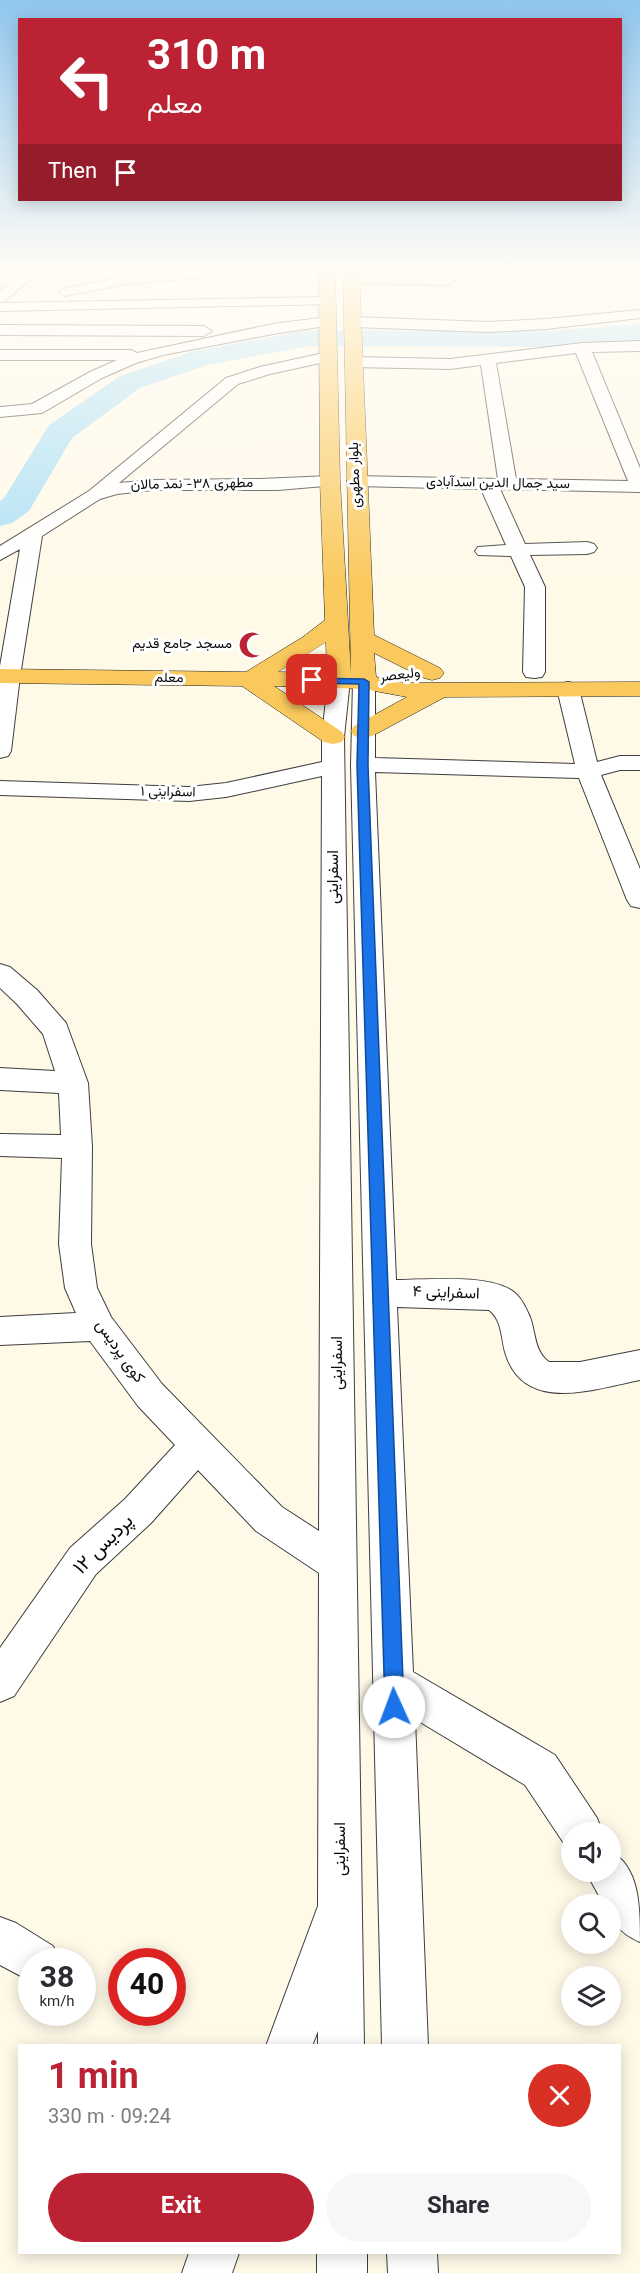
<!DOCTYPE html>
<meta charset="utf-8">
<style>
body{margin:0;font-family:Georgia,Vazirmatn,serif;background:#f7f7f7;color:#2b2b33;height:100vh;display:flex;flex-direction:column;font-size:22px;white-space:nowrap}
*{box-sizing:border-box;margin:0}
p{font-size:20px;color:#7c7c81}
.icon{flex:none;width:33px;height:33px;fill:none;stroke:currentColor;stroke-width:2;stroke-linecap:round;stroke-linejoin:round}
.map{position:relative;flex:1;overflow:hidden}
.side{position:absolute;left:18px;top:2044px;width:603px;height:210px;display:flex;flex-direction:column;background:#fff;border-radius:0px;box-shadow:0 3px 15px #0003}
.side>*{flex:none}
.top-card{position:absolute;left:18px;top:18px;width:604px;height:183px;border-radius:0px;box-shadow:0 3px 15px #0003;background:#bb2335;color:#fff;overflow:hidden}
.controls{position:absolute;left:561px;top:1822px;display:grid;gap:12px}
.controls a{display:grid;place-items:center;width:60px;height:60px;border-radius:50%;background:#fff;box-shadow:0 3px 15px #0003;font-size:30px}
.speed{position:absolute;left:18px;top:1948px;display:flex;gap:12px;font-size:30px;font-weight:700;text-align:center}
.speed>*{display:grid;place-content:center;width:78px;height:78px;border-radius:50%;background:#fff;box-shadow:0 3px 15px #0003;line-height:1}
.speed small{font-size:15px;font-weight:400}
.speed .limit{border:9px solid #d22;background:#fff;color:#111}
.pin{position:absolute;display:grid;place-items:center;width:51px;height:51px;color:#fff;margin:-26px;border-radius:12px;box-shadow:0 3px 9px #0006}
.me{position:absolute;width:66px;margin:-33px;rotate:358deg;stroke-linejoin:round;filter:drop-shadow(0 0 4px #0008)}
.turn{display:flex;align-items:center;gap:21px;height:126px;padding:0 30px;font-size:27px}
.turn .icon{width:78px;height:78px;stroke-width:2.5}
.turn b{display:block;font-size:42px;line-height:51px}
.then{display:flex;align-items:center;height:57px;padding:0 30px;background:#0003;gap:12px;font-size:22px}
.round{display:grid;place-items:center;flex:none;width:63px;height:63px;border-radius:32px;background:#f7f7f7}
.head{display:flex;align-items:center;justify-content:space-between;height:102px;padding:0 30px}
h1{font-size:36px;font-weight:700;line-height:45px;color:#bb2335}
.action{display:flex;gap:12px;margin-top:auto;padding:12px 30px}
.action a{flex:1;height:69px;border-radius:36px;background:#bb2335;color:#fff;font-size:24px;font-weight:700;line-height:69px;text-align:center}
.action a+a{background:#f7f7f7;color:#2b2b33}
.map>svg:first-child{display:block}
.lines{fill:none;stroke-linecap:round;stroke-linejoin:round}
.river{fill:#ade0f6;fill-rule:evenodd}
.minor-casing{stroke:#3e3e3e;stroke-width:2}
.major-casing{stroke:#1c1c1c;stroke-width:1}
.minor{fill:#fff;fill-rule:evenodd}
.major{fill:#fac95d;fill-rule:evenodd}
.route{fill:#1a73e8;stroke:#114b97;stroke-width:1.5}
.labels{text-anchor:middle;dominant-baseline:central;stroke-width:6;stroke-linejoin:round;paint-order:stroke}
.far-street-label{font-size:14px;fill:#0b0b0b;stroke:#fff}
.far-poi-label{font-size:14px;fill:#0b0b0b;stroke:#fff;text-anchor:end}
.street-label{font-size:16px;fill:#0b0b0b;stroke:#fff}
.near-street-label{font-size:20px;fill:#0b0b0b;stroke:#fff}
</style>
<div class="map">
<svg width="640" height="2273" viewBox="0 0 640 2273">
<rect width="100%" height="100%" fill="#fff9e8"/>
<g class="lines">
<path class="river" d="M 640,324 L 640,340 L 547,347 L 308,346 L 207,365 L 140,388 L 72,438 L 29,511 L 12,523 L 0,526 L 0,501 L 4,498 L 49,425 L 120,376 L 191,352 L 308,330 L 547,331 Z"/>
<g class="minor-casing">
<path id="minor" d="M 27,268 L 43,268 L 5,301 L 0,302 L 0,291 Z
M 204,268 L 229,268 L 227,271 L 198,278 L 126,284 L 65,296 L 58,292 L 65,288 L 126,276 Z
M 352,276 L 448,277 L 455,281 L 448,285 L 347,283 L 345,280 L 347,277 Z
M 327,297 L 332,298 L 334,301 L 332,304 L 0,311 L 0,303 Z
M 640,310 L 640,318 L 546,329 L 488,332 L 354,327 L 346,322 L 354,317 L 488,322 L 546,319 Z
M 327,317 L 332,319 L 335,322 L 332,325 L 273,334 L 163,355 L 136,363 L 102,378 L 42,413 L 0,417 L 0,407 L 32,404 L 90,372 L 117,360 L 0,360 L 0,350 L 131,350 L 137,353 L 273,324 Z
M 0,325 L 204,326 L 212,331 L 204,336 L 0,335 Z
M 640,341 L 640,351 L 592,352 L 640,468 L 640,492 L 500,489 L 525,544 L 587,542 L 594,544 L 597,548 L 594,552 L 587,554 L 530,555 L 545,587 L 545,672 L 542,677 L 534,678 L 526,677 L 523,672 L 525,587 L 511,556 L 478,555 L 475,551 L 478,547 L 506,545 L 481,489 L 356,486 L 350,485 L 347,481 L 350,477 L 356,476 L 498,479 L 481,365 L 450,369 L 353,367 L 345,362 L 353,357 L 450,359 L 582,343 ZM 576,353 L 628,481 L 516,479 L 496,363 Z
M 328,352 L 336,357 L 334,360 L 270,374 L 238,384 L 119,483 L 153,480 L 260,479 L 330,476 L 336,477 L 339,481 L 336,485 L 278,490 L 153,490 L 117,494 L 100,499 L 42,536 L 20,676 L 11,751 L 8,756 L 0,758 L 0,666 L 20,549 L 0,560 L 0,546 L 89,491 L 226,378 L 260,367 Z
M 339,674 L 347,675 L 350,680 L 344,737 L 364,2046 L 318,2046 L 318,2031 L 312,2046 L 266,2046 L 318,1906 L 319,1573 L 256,1531 L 198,1470 L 151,1523 L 96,1574 L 14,1696 L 0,1702 L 0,1648 L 70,1548 L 125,1499 L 175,1445 L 138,1406 L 90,1341 L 0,1345 L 0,1317 L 76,1313 L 65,1288 L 59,1244 L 62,1158 L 0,1156 L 0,1134 L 61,1135 L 59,1093 L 0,1090 L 0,1068 L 55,1071 L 43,1034 L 17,1004 L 0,988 L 0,964 L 10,967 L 37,990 L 66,1023 L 88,1083 L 92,1147 L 91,1244 L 97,1288 L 111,1317 L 162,1384 L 282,1507 L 319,1531 L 322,776 L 226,797 L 189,801 L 0,795 L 0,781 L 189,787 L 226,783 L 322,762 L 322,737 L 328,680 L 331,675 Z
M 364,675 L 372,677 L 375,682 L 375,758 L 575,764 L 557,689 L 560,684 L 568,682 L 576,684 L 579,689 L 597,762 L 620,756 L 640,756 L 640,770 L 620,770 L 601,775 L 640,869 L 640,908 L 631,906 L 627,900 L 579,778 L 375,772 L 396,1280 C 426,1280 492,1273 515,1293 C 522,1299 526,1308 530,1317 C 536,1333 534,1351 549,1362 L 580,1362 L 640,1350 L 640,1380 C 594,1389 523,1415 505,1352 C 501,1337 502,1320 489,1310 L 397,1307 L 413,1672 L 555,1755 L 597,1818 L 603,1833 L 572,1833 L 572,1850 L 567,1848 L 525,1785 L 415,1719 L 428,2046 L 382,2046 L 351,765 L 353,682 L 356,677 Z
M 610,1851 C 640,1867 640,1907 640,1942 C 624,1935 610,1924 610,1905 L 604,1905 L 586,1872 L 610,1872 Z
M 0,1917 L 16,1923 L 53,1946 L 60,1962 L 32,1962 L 32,1982 L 0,1965 Z
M 189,2253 L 239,2253 L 232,2273 L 182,2273 Z
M 317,2253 L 367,2253 L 367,2273 L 317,2273 Z
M 387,2253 L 437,2253 L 438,2273 L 388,2273 Z"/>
</g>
<g class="major-casing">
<path id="major" d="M 319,268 L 335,268 L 340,481 L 351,674 L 343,268 L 359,268 L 374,635 L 440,668 L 444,673 L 440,678 L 432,680 L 424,678 L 374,653 L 376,677 L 405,683 L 640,682 L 640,696 L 445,697 L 372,736 L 363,738 L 354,736 L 351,731 L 354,726 L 407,697 L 364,689 L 274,686 L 342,732 L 345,737 L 342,742 L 333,744 L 324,742 L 242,686 L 0,683 L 0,669 L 246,672 L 303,637 L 325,620 L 320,481 ZM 326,642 L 327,673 L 278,672 Z"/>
</g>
<use href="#minor" class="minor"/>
<use href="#major" class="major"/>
</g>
<linearGradient id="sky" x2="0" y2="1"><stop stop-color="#90c6ee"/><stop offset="0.46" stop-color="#fffcf5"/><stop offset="1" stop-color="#fffcf5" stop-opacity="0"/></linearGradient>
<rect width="640" height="586" fill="url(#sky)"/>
<path class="route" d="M 308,678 L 364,679 L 369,682 L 368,765 L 404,1707 L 401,1714 L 394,1716 L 388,1714 L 385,1707 L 357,765 L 359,684 L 312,683 L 307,680 Z"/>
<defs>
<g id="mosque-bare" transform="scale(2.07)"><path d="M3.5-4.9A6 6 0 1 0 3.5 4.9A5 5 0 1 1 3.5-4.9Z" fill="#bb2335" stroke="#fff" stroke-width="2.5" paint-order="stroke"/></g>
</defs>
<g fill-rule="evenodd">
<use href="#mosque-bare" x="252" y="645"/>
</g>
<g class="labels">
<g class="far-street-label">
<text transform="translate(356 475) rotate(-92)">بلوار مطهری</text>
<text transform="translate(498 484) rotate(1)">سید جمال الدین اسدآبادی</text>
<text transform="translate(192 485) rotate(-1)">مطهری ۳۸- نمد مالان</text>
<text transform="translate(400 676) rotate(-7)">ولیعصر</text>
<text transform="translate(169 679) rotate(1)">معلم</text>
<text transform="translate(168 793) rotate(1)">اسفراینی ۱</text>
</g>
<g class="far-poi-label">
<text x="232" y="645">مسجد جامع قدیم</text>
</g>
<g class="street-label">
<text transform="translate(334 877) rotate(-90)">اسفراینی</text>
<text transform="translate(446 1294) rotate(2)">اسفراینی ۴</text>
<text transform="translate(119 1352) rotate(55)">کوی پردیس</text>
<text transform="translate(338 1363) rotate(-90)">اسفراینی</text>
<text transform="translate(341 1849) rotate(-90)">اسفراینی</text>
</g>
<g class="near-street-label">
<text transform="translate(104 1545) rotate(-45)">پردیس ۱۲</text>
</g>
</g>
</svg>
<div class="controls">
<a><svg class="icon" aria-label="sound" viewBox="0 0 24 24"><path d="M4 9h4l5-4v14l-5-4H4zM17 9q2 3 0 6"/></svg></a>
<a><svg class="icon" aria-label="search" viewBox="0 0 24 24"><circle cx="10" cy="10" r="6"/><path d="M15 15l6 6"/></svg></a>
<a><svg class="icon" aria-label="layers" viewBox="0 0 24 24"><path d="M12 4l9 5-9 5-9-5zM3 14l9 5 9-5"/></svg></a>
</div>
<div class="speed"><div>38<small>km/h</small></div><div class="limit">40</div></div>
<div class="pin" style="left:312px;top:680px;background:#d93025"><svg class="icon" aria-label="arrive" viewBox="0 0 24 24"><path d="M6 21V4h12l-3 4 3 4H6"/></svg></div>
<svg class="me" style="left:394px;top:1707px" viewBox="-20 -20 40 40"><circle r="19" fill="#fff"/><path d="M0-13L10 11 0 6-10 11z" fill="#1a73e8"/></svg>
<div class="top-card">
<div class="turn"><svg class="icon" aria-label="left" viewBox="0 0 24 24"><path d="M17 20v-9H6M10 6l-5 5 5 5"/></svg><div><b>310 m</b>معلم</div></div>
<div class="then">Then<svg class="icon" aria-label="arrive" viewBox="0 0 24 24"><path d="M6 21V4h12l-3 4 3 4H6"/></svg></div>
</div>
<section class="side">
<div class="head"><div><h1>1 min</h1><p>330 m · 09:24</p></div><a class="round" style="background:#d93025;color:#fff"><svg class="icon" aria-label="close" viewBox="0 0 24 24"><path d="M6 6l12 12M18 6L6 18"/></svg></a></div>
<div class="action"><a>Exit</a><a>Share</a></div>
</section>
</div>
